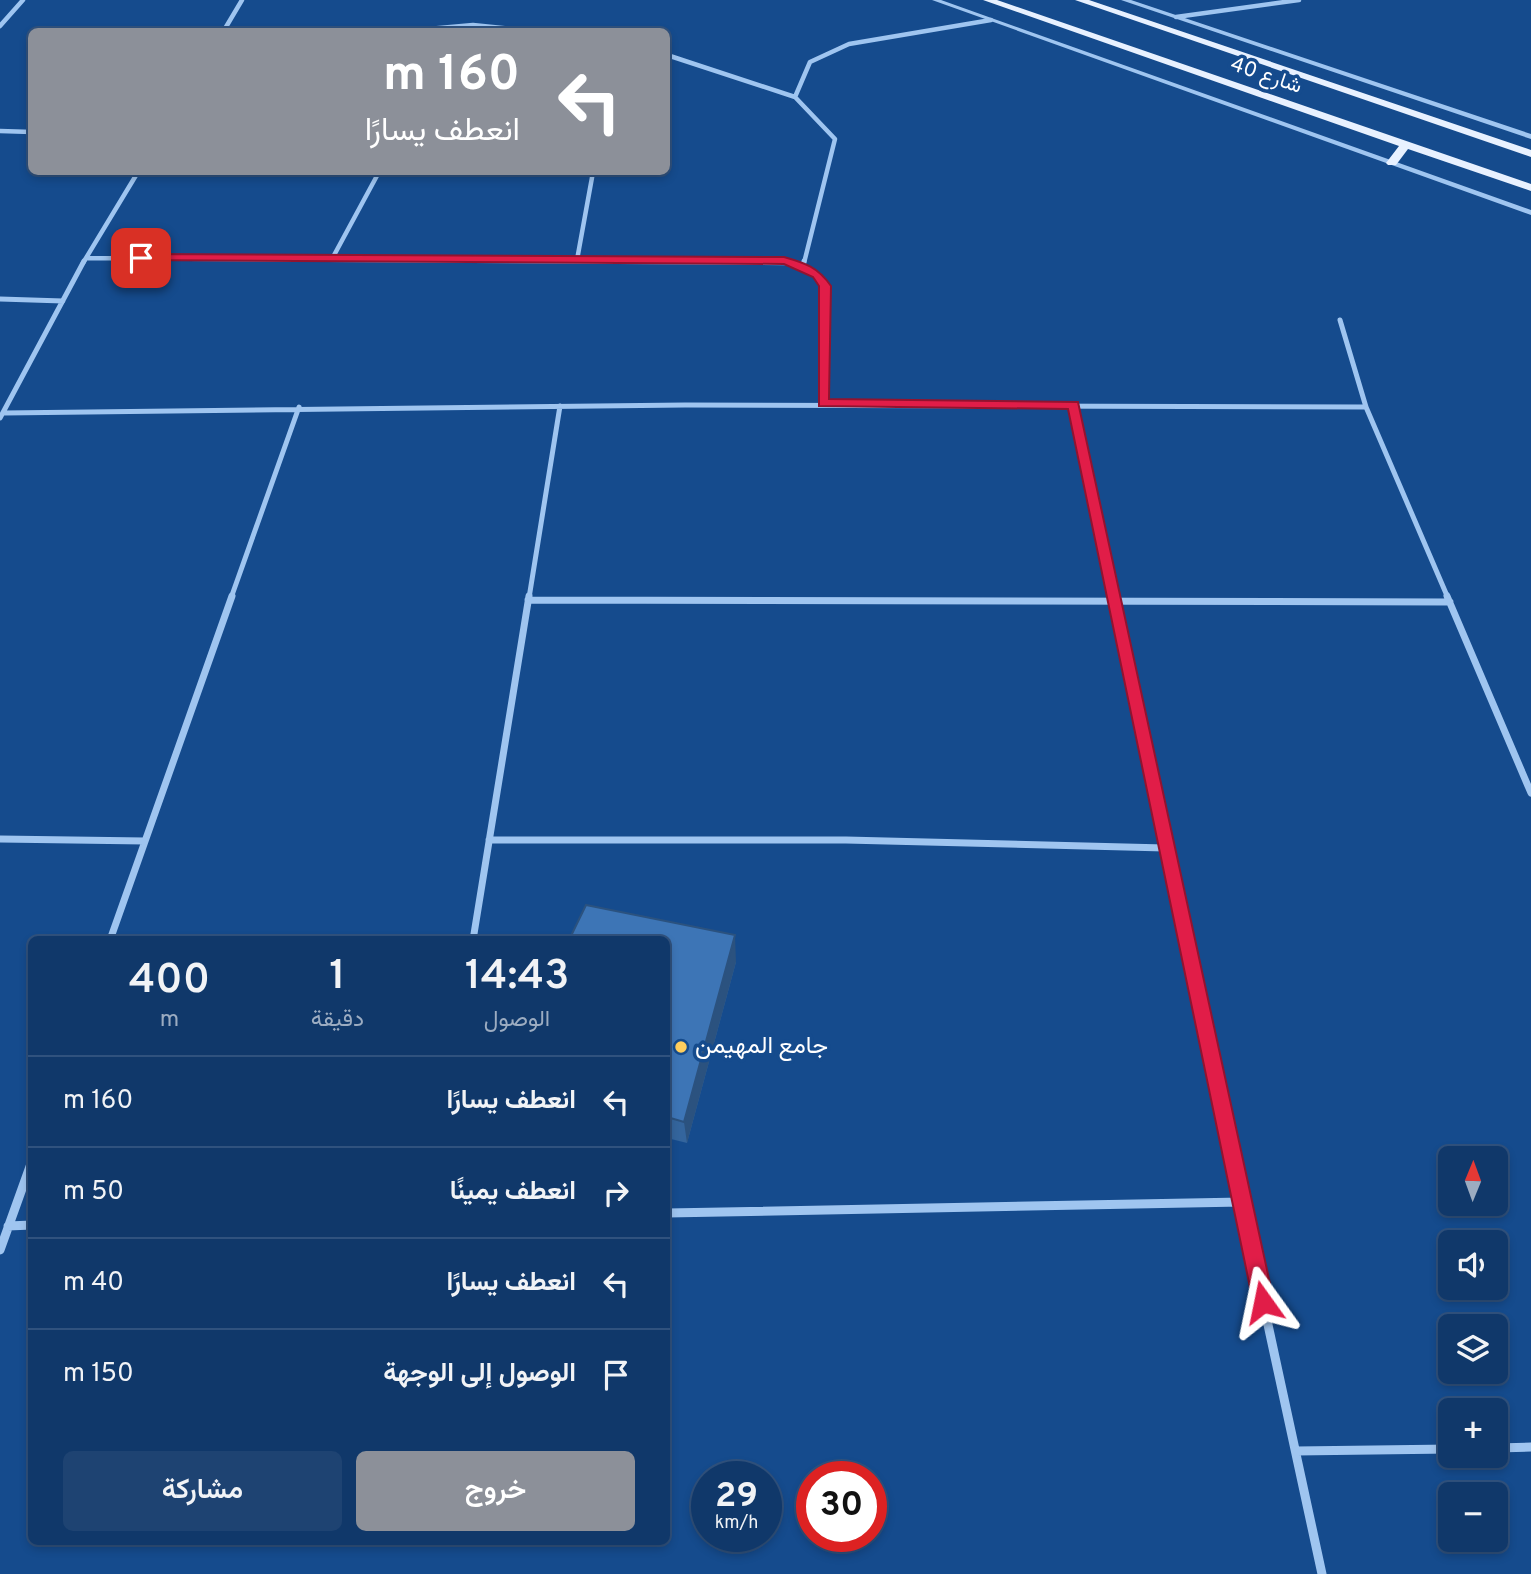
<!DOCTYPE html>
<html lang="ar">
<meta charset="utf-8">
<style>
body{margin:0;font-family:Overpass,Vazirmatn,sans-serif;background:#1e4372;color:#f1f3f6;direction:rtl;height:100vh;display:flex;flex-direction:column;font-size:26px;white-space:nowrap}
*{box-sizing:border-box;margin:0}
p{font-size:23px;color:#9cacc1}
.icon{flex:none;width:38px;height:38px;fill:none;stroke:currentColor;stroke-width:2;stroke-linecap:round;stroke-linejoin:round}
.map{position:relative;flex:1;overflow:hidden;direction:ltr}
.side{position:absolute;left:28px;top:936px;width:642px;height:609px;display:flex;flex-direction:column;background:#10386a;border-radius:10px;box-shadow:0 4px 10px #0003,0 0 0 2px #30527e;direction:rtl}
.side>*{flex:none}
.guide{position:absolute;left:28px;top:28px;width:642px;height:147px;border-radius:10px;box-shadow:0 4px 10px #0003,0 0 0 2px #30527e;direction:rtl;background:#8c9099;color:#fff;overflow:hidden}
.needle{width:46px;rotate:1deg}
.buttons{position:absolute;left:1438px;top:1146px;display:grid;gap:14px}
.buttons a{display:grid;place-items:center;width:70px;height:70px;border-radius:10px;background:#10386a;box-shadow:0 4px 10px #0003,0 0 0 2px #30527e;font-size:35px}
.speed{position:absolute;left:691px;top:1461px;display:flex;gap:14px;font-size:35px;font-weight:700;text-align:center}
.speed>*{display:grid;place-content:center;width:91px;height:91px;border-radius:50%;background:#10386a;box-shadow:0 4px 10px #0003,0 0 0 2px #30527e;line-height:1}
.speed small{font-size:18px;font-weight:400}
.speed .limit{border:10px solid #d22;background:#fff;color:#111}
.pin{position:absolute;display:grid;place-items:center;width:60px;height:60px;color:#fff;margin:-30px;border-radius:14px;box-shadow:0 4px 10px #0006}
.me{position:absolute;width:77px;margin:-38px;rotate:348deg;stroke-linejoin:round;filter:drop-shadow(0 0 5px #0008)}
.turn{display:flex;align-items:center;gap:24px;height:147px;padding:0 35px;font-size:32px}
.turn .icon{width:91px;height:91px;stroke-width:2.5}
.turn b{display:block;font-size:49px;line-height:60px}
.eta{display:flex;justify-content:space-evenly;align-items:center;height:119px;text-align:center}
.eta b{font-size:42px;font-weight:600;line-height:49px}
.button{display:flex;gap:14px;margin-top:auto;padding:14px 35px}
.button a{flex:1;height:80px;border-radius:10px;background:#8c9099;color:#fff;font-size:28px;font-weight:600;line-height:80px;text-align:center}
.button a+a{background:#1e4372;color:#f1f3f6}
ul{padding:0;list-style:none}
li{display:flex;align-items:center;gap:21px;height:91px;padding:0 35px;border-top:2px solid #30527e}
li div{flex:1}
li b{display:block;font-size:26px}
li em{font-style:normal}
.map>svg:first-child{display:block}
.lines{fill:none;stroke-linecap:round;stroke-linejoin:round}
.minor-far3{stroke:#9fc5f0;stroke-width:4.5}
.minor-far2{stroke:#9fc5f0;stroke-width:5}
.minor-far1{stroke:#9fc5f0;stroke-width:7}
.minor{stroke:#9fc5f0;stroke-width:9}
.tertiary{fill:#9fc5f0;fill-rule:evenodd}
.primary{fill:#e8f1ff;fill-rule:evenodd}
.wall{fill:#34659d}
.shaded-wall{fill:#2b527f}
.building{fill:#3d75b6;stroke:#2b527f;stroke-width:2}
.route{fill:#e11d48;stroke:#92132f;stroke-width:2}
.poi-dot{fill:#ffce5e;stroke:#154b8d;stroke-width:2.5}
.labels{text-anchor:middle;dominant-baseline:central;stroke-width:7;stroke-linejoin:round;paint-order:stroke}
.far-street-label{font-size:21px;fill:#fff;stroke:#154b8d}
.poi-label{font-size:24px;fill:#fff;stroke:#154b8d;text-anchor:start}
</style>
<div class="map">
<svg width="1531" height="1574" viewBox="0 0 1531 1574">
<rect width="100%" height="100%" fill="#154b8d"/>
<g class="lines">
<path class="minor-far3" d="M 1176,17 L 1299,0
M 0,26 L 23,0
M 223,32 L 242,0
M 394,32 L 473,25 L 542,32
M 667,55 L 795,97 L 835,139 L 804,263
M 795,97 L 810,62 L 849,44 L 991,20
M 0,131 L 32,132
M 86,258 L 789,263
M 332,259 L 379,172
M 577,260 L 593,172
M 83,263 L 138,172"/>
<path class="minor-far2" d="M 784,261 L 817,274 L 825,286 L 823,403
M 803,266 L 804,261
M 0,299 L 63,301
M 1340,320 L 1366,407 L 1448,598
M 1074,405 L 1114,598
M 4,413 L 685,405 L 1366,407
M 0,418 L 84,261
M 231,598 L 299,407
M 529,598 L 560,406"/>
<path class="minor-far1" d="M 1113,596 L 1204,1027
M 1447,596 L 1531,793
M 528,600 L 1450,602
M 0,839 L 145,841
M 489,840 L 846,840 L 1165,848
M 110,940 L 232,596
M 473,940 L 529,596"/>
<path class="minor" d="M 1203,1025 L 1322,1574
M 667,1213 L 1242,1202
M 8,1226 L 32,1225
M 0,1250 L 32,1161
M 1496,1448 L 1531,1447
M 1296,1451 L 1451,1449"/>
<path class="tertiary" d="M 932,0 L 941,0 L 1531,210 L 1531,215 Z
M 1121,0 L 1131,0 L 1531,134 L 1531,139 Z"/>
<path class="primary" d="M 983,0 L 997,0 L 1531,184 L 1531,191 L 1408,149 L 1396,165 L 1388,165 L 1386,163 L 1399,146 Z
M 1075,0 L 1089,0 L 1531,150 L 1531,157 Z"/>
</g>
<path class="wall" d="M 667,940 L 736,962 L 687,1143 L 667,1138 Z"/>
<path class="shaded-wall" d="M 735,935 L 736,962 L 687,1143 L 684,1122 Z"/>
<path class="building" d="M 586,905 L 735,935 L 684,1122 L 667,1117 L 667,940 L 569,940 Z"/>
<path class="route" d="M 141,254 L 784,257 C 805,263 818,267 831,286 L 829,399 L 1078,402 L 1274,1302 L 1271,1309 L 1263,1312 L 1256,1309 L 1253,1302 L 1068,409 L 819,406 L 819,286 L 813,277 L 784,264 L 137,260 L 137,255 Z"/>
<circle class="poi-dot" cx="681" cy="1047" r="7"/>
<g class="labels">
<g class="far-street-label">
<text transform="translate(1266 76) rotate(19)">شارع 40</text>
</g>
<g class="poi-label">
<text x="695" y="1047">جامع المهيمن</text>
</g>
</g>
</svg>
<div class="buttons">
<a><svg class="needle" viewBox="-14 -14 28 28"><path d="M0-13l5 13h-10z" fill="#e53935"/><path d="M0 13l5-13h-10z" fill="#9cacc1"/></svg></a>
<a><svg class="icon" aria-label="sound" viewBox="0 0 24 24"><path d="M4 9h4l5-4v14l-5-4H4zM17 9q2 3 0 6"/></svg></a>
<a><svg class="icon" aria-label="layers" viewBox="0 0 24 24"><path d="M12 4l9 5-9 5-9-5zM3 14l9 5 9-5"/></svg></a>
<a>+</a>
<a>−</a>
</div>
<div class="speed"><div>29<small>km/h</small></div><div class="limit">30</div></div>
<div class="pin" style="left:141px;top:258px;background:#d93025"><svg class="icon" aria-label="arrive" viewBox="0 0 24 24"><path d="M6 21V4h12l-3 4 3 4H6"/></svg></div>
<svg class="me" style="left:1263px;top:1302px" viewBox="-20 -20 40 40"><path d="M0-17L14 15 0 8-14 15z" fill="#e11d48" stroke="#fff" stroke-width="4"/></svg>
<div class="guide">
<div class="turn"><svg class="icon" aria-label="left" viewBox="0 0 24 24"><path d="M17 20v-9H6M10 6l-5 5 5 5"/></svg><div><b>160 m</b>انعطف يسارًا</div></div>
</div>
<section class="side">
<div class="eta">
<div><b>14:43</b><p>الوصول</p></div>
<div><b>1</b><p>دقيقة</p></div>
<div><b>400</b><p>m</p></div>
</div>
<ul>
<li><svg class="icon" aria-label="left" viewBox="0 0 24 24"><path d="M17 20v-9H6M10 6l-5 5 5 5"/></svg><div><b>انعطف يسارًا</b></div><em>160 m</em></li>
<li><svg class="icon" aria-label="right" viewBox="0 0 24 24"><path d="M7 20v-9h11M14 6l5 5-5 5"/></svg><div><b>انعطف يمينًا</b></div><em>50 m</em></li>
<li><svg class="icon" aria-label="left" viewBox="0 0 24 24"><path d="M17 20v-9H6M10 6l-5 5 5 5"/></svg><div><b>انعطف يسارًا</b></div><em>40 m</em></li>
<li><svg class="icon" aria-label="arrive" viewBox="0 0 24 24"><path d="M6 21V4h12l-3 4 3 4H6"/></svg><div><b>الوصول إلى الوجهة</b></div><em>150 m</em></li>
</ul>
<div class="button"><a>خروج</a><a>مشاركة</a></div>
</section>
</div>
